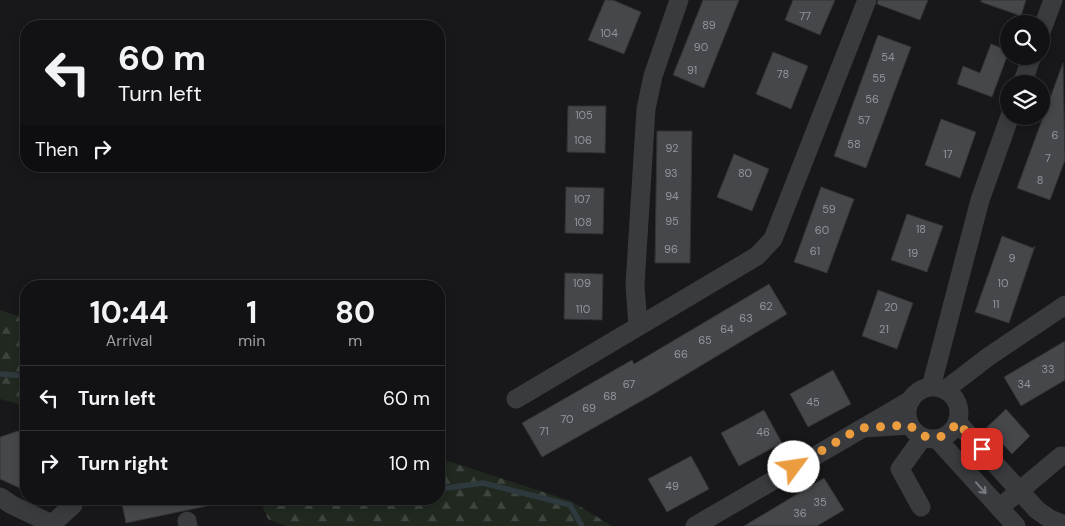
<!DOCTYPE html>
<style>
body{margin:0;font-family:"DM Sans",sans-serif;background:#1f2022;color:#f1f3f6;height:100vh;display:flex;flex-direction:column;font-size:19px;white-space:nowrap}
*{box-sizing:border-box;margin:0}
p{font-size:16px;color:#9c9ea0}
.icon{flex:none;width:28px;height:28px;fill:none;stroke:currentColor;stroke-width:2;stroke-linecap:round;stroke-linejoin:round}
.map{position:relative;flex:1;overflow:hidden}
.panel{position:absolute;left:20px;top:280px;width:425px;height:225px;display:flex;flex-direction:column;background:#121214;border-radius:20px;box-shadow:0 2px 8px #0003,0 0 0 1px #313234}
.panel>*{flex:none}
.guide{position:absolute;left:20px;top:20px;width:425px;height:152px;border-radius:20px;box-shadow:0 2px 8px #0003,0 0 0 1px #313234;background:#121214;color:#f1f3f6;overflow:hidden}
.tools{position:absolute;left:1000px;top:15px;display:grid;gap:10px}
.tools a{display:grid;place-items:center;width:50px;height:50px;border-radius:50%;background:#121214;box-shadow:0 2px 8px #0003,0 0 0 1px #313234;font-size:25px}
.pin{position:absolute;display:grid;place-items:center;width:42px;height:42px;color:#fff;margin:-21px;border-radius:10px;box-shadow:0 2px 8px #0006}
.me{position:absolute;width:55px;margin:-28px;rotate:59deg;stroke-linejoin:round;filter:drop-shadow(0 0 4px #0008)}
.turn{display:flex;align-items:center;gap:18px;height:105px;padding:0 15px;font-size:22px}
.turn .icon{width:65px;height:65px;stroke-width:2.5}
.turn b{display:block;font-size:35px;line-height:42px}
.then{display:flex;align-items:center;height:48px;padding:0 15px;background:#0003;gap:10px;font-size:19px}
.eta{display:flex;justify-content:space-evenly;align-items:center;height:85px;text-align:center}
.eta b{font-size:30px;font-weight:700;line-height:35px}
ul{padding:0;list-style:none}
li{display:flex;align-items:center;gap:15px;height:65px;padding:0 15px;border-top:1px solid #313234}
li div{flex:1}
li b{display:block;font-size:19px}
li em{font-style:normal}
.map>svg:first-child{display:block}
.forest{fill:url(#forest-firs)}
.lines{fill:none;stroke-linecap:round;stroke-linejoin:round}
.stream{stroke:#2e393e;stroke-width:5.5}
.building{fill:#45474a;stroke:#323336}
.minor{stroke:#393b3f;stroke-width:19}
.oneway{stroke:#787c82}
.route{stroke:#eb9c3f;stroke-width:9;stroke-dasharray:0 16.2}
.labels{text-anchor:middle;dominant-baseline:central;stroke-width:5;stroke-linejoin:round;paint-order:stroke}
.number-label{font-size:11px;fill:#92969d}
</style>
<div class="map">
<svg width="1065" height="526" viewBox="0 0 1065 526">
<defs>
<pattern id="forest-firs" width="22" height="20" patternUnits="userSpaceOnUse" patternTransform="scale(1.25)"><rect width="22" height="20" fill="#202820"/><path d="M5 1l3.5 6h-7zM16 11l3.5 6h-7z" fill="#3e453e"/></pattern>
</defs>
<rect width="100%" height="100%" fill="#18181a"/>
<path class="forest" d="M 0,310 L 26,319 L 26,406 L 0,399 Z
M 439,458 L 571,501 L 612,526 L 285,526 L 268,519 L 259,499 L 439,499 Z"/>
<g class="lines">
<path class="stream" d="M 0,374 L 26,376
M 439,489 L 483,483 L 570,505 L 582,526"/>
</g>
<path class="building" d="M 605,0 L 613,0 L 641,12 L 624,54 L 588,40 Z
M 703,0 L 739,0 L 704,88 L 673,75 Z
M 793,0 L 835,0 L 820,35 L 785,20 Z
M 878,0 L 928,0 L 920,20 L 877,4 Z
M 981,0 L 1026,0 L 1021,16 L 981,2 Z
M 878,35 L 911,47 L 866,168 L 834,156 Z
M 991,44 L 1009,51 L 992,97 L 957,84 L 963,66 L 980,73 Z
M 773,52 L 808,66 L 791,109 L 756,94 Z
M 1063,63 L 1065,160 L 1050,200 L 1017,188 Z
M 568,106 L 606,106 L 605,153 L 567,152 Z
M 941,119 L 976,132 L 960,178 L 925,165 Z
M 657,131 L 692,131 L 690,263 L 655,263 Z
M 734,154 L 769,169 L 752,211 L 717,197 Z
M 566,187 L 604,188 L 603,234 L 565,233 Z
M 821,187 L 854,199 L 827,273 L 794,262 Z
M 907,214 L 943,226 L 927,272 L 891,260 Z
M 1002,236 L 1033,248 L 1035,246 L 1009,323 L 975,312 Z
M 565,273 L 603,274 L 602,320 L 564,319 Z
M 769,284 L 787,314 L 652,395 L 542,457 L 522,423 L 632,360 L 634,364 Z
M 878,290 L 913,303 L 897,349 L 862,336 Z
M 1065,341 L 1065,380 L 1021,406 L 1004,377 Z
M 833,370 L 851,404 L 808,427 L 790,394 Z
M 1006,409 L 1030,436 L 1012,454 L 999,440 L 995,445 L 982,432 Z
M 764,410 L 782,443 L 739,466 L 721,433 Z
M 18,431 L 26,435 L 26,491 L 0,479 L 0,437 Z
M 691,456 L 709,489 L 667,512 L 648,479 Z
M 824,478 L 844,510 L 817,526 L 744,526 Z
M 121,499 L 206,499 L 207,506 L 126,523 Z"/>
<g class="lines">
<path class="minor" d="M 1041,32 L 1053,0
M 1022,84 L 1032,56
M 638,326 L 635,285 L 646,109 L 653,76 L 679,0
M 931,387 L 980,200 L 1010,116
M907 413a26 26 0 1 1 52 0a26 26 0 1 1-52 0Z
M 945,390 L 988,357 L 1065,305
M 516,399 L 757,256 L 773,239 L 867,0
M 957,422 L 1037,510 L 1050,519 L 1065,525
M 864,428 L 910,425
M 937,439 L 1016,526
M 0,497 L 12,505 L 52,524 L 51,526
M 921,507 L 900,469 L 923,437
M 999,508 L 1061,456
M 187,521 L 188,526
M 52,524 L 73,505 L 73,499
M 695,526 L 911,400"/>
</g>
<defs><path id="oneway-shaft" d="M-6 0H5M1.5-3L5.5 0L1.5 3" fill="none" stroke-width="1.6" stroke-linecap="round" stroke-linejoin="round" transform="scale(1.25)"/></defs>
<use class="oneway" href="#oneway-shaft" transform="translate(981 488) rotate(48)"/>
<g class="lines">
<path class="route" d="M 794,467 L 860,428 L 910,425 C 925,443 945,442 957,422 L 982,449"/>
</g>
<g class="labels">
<g class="number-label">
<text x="805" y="16">77</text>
<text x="709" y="25">89</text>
<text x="609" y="33">104</text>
<text x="701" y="47">90</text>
<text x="888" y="57">54</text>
<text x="692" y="70">91</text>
<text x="783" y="74">78</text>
<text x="879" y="78">55</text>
<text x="872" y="99">56</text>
<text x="584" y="115">105</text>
<text x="864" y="120">57</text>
<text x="1055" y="135">6</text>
<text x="583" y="140">106</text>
<text x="854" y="144">58</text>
<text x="672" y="148">92</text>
<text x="948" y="154">17</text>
<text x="1048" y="158">7</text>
<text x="671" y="173">93</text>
<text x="745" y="173">80</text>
<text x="1040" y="180">8</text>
<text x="672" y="196">94</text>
<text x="582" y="199">107</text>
<text x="829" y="209">59</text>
<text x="672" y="221">95</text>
<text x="583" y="222">108</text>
<text x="921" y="229">18</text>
<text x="822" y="230">60</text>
<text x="671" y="249">96</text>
<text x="815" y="251">61</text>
<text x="913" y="253">19</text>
<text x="1012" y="258">9</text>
<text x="582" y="283">109</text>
<text x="1003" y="283">10</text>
<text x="996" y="304">11</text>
<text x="766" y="306">62</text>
<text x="891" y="307">20</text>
<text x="583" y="309">110</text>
<text x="746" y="318">63</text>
<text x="727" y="329">64</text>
<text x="884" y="329">21</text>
<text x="705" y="340">65</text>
<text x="681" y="354">66</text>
<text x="1048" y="369">33</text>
<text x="629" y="384">67</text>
<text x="1024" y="384">34</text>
<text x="610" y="396">68</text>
<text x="813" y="402">45</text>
<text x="589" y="408">69</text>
<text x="567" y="419">70</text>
<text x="544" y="431">71</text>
<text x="763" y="432">46</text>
<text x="672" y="486">49</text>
<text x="820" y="502">35</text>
<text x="800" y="513">36</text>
</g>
</g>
</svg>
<div class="tools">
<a><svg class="icon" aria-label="search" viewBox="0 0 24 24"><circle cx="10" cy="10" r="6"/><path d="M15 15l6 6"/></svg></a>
<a><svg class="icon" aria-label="layers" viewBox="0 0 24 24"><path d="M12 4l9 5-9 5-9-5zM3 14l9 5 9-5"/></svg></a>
</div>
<div class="pin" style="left:982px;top:449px;background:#d93025"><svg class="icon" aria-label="arrive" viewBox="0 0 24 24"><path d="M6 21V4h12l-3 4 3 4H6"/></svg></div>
<svg class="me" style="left:794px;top:467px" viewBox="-20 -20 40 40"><circle r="19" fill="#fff"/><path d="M0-13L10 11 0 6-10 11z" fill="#eb9c3f"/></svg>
<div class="guide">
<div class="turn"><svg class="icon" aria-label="left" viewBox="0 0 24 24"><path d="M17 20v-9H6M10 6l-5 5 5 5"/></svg><div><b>60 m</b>Turn left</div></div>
<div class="then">Then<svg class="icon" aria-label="right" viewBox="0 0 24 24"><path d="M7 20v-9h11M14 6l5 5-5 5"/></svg></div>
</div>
<section class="panel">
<div class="eta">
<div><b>10:44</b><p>Arrival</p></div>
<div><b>1</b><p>min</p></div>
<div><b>80</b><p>m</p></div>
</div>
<ul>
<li><svg class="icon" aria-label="left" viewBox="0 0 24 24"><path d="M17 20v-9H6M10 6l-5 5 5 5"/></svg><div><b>Turn left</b></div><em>60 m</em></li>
<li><svg class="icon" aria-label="right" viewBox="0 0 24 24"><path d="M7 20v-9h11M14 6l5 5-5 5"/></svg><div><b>Turn right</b></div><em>10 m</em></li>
</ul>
</section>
</div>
